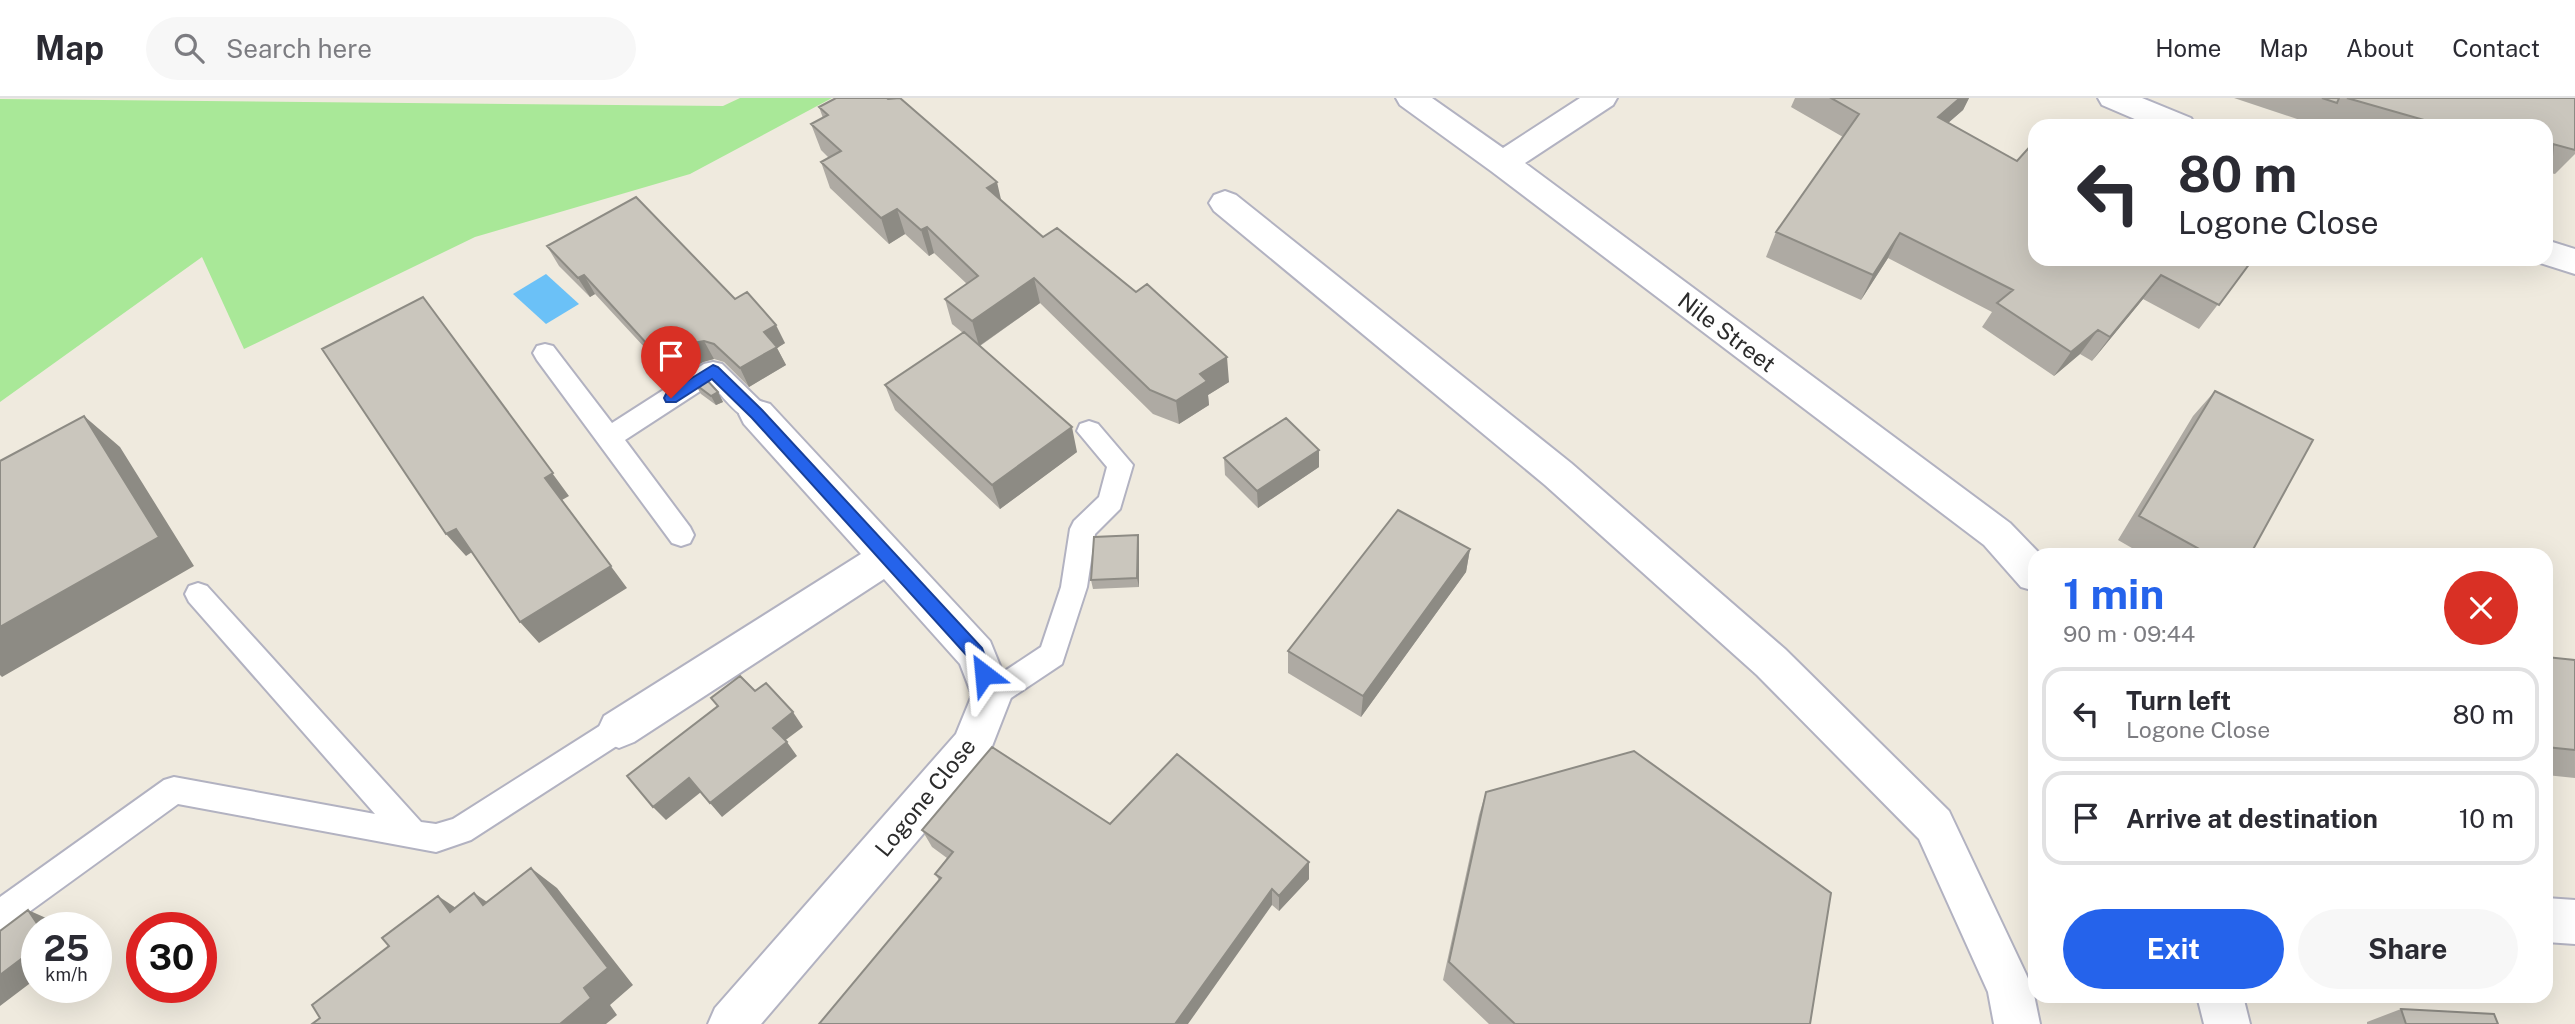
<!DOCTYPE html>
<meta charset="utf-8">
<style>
body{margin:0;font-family:"Public Sans",sans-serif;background:#f7f7f7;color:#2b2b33;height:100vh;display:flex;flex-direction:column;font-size:26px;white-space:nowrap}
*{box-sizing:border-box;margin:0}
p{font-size:23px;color:#7c7c81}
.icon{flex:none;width:38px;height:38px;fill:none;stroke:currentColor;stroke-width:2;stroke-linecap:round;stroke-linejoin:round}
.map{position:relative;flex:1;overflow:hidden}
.drawer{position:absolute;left:2028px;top:450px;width:525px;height:455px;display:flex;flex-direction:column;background:#fff;border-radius:21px;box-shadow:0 7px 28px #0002}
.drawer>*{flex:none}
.top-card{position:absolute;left:2028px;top:21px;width:525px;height:147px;border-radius:21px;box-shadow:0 7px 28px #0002;background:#fff;color:#2b2b33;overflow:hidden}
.speed{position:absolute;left:21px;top:814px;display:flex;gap:14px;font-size:35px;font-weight:700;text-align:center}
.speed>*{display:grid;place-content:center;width:91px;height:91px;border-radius:50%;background:#fff;box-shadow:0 7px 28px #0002;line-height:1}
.speed small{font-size:18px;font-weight:400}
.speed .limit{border:10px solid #d22;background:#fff;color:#111}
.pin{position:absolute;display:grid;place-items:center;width:60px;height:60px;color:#fff;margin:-72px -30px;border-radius:50% 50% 50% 0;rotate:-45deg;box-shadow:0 0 7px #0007}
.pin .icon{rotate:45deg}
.me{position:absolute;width:77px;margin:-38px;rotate:331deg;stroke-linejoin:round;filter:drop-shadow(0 0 5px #0008)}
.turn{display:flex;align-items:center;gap:24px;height:147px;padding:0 35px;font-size:32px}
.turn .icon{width:91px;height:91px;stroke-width:2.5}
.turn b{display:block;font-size:49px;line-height:60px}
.round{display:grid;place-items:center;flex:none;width:74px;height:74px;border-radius:37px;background:#f7f7f7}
.headline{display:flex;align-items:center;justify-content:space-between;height:119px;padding:0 35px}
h1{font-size:42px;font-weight:700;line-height:52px;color:#2563eb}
.action{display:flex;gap:14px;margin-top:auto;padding:14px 35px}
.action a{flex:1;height:80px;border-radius:42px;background:#2563eb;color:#fff;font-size:28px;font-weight:700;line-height:80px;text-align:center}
.action a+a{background:#f7f7f7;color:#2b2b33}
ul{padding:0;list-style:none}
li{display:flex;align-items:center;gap:21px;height:94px;margin:0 14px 10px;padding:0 21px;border:4px solid #e1e1e2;border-radius:21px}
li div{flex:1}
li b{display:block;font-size:26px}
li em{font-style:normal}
header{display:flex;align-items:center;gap:42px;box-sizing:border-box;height:98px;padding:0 35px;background:#fff;border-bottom:2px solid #e1e1e2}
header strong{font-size:33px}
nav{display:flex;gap:38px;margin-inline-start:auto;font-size:24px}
.search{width:490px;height:63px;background:#f7f7f7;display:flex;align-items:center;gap:18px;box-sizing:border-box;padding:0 24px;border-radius:38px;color:#7c7c81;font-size:26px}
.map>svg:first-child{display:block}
.green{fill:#a9e898}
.water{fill:#6bc1f7}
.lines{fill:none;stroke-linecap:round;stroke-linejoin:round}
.service-casing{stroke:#b2b2c1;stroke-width:4}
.minor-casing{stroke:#b2b2c1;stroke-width:4}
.service{fill:#fff;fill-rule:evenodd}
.minor{fill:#fff;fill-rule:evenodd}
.wall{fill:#aeaaa3}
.shaded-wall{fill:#8d8b84}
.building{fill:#cac6bd;stroke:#8d8b84;stroke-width:2}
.route{fill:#2563eb;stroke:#184099;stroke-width:2}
.labels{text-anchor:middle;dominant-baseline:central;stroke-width:7;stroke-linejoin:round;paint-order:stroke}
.street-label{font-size:23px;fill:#2c2c2c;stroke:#fff}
</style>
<header>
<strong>Map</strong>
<div class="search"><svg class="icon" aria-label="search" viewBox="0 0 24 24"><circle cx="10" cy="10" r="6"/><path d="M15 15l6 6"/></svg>Search here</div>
<nav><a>Home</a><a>Map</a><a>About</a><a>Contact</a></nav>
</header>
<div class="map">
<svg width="2575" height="926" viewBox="0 0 2575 926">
<rect width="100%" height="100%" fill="#efeade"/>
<path class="green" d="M 740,0 L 832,0 L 690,76 L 475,139 L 244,251 L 202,159 L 0,304 L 0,1 L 723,8 Z"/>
<path class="water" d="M 546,176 L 579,206 L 546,226 L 513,196 Z"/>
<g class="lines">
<g class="service-casing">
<path id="service" d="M 545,246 L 553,248 L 612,325 L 704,266 L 713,264 L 722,266 L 766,309 L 769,316 L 766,323 C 744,330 725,300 711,286 L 625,342 L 690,429 L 694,437 L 690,445 L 681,448 L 672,445 L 537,262 L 533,255 L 537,248 Z
M 1089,323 L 1098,326 L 1133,367 L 1120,411 L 1095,436 L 1087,489 L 1062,566 L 1002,606 L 992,609 L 982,606 L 978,597 L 982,588 L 1041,549 L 1061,489 L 1070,431 L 1074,423 L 1099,399 L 1107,369 L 1077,333 L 1080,326 Z
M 198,485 L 207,488 L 421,724 L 436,726 L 453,721 L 609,622 L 619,618 L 629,622 L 633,631 L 629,640 L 471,742 L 436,754 L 178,706 L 11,827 L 0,832 L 0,799 L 164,682 L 174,679 L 375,716 L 189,504 L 185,496 L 189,488 Z"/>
</g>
<g class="minor-casing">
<path id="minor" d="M 1396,0 L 1432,0 L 1503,50 L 1580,0 L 1617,0 L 1613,7 L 1525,65 L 2010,425 L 2041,457 L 2035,457 L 2035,493 L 2021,489 L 1984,447 L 1491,73 L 1400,7 Z
M 2098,0 L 2142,0 L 2191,20 L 2196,28 L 2151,28 L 2102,7 Z
M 1225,93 L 1236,97 L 1571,365 L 1785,551 L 1949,713 L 2026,876 L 2033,892 L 2040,926 L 1994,926 L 1988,894 L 1919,741 L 1757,577 L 1545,387 L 1214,113 L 1209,105 L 1214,97 Z
M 2546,142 L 2575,151 L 2575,176 L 2534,163 L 2546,161 Z
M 757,302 L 770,306 L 990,543 L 1012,597 L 987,661 L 761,926 L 708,926 L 715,910 L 956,636 L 972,597 L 960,566 L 884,481 L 634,644 L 619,650 L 604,644 L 598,631 L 604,618 L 861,456 L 744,326 L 739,316 L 744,306 Z
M 2546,800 L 2575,802 L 2575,846 L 2546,844 Z
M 2197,898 L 2243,898 L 2250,926 L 2204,926 Z"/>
</g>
<use href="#service" class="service"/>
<use href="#minor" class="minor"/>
</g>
<path class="wall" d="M 1795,0 L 1969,0 L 1963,12 L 1948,25 L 2017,63 L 2253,161 L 2199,231 L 2143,201 L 2092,263 L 2080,256 L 2054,278 L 1982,229 L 1992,214 L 1888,160 L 1861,202 L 1766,159 L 1776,134 L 1843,39 L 1791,9 Z
M 2234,0 L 2575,0 L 2575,56 L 2555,76 L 2546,74 L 2546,28 L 2344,28 L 2324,22 L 2318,28 Z
M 819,9 L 1002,104 L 1043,139 L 1229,284 L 1208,297 L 1209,307 L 1179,326 L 1153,316 L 1040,205 L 980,248 L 1077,354 L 1000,411 L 895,312 L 885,287 L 963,235 L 952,226 L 945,201 L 967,186 L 934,155 L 929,158 L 905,136 L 889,146 L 830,90 L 821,64 L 829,60 L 821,52 L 811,26 L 823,20 Z
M 547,148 L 785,245 L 777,250 L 786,267 L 749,289 L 724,264 L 714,261 L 703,264 L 678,279 L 659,265 L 595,196 L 590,199 L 559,168 Z
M 695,286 L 718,294 L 723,304 L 716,307 L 701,296 Z
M 2215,293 L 2250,457 L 2144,457 L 2118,442 L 2193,318 Z
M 1319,352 L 1319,369 L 1258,410 L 1225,377 L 1224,360 Z
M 1138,437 L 1139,445 L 1139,489 L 1093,491 L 1091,482 Z
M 1470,451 L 1466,474 L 1361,619 L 1288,575 L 1288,553 Z
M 2546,559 L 2575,562 L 2575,680 L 2546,677 Z
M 1486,694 L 1810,926 L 1489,926 L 1443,882 L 1479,717 Z
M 1110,726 L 1309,764 L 1309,781 L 1279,813 L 1272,807 L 939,782 L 935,776 L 947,760 L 932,749 L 922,732 Z
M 2401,911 L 2498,926 L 2367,926 L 2367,924 Z"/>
<path class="shaded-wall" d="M 1960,0 L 1969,0 L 1963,12 L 1925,45 L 1938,19 Z
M 997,84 L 1003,110 L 987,90 Z
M 897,111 L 905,136 L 889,146 L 881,120 Z
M 927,129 L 934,155 L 929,158 L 921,132 Z
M 1900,135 L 1888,160 L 1861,202 L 1873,177 Z
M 584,177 L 595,196 L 590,199 L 578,180 Z
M 2161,177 L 2143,201 L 2092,263 L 2110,239 Z
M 1034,180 L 1040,205 L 979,248 L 972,223 Z
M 423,199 L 569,398 L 562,402 L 627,490 L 539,545 L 520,524 L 545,380 Z
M 776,227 L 785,245 L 777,250 L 786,267 L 749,289 L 740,270 L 764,234 Z
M 2098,232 L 2080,256 L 2054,278 L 2071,254 Z
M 704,243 L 714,261 L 703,264 L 678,279 L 668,261 L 693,245 Z
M 1227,259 L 1229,284 L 1208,297 L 1209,307 L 1179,326 L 1176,303 L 1200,276 Z
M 718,294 L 723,304 L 716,307 L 711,298 Z
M 84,318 L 120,349 L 194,468 L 2,579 L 0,577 L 0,529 Z
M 1072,329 L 1077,354 L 1000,411 L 992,387 Z
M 1319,352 L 1319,369 L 1258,410 L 1257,393 Z
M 456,431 L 475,452 L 466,458 L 446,436 Z
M 1138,437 L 1139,445 L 1139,489 L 1137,480 Z
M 1470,451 L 1466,474 L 1361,619 L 1363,598 Z
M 793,614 L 803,629 L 783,644 L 773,630 Z
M 787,644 L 797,658 L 722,719 L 710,705 Z
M 689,680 L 701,694 L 666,722 L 653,709 Z
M 1309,764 L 1309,781 L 1279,813 L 1279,798 Z
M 531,770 L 557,790 L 633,887 L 610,907 L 617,917 L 606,926 L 560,926 L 584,890 Z
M 1272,791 L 1272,807 L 1188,926 L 1175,926 Z
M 474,795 L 503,815 L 483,807 Z
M 438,798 L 468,818 L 450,814 Z
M 28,812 L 55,824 L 59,830 L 40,830 Z
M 37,849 L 37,880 L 0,908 L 0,877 Z"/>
<path class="building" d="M 836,0 L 887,0 L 888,1 L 900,0 L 997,84 L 987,90 L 1043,139 L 1057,130 L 1136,194 L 1147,186 L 1227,259 L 1200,276 L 1207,283 L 1176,303 L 1150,292 L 1034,180 L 972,223 L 945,201 L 978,178 L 927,129 L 921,132 L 897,111 L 881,120 L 821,64 L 841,53 L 811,26 L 828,17 L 819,9 Z
M 1831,0 L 1960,0 L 1938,19 L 2017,63 L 2035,43 L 2035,161 L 2253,161 L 2219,207 L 2161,177 L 2110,239 L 2098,232 L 2071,254 L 1997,205 L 2013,192 L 1900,135 L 1873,177 L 1776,134 L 1859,16 Z
M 2322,0 L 2339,0 L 2337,5 Z
M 2347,0 L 2575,0 L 2575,52 L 2553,46 L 2552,59 L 2546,57 L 2546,28 L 2445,28 Z
M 636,99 L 735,201 L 747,194 L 776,227 L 764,234 L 777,249 L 740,270 L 714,246 L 704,243 L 693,245 L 668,261 L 648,247 L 584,177 L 578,180 L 547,148 Z
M 423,199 L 553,375 L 545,380 L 611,468 L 520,524 L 456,431 L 446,436 L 322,251 Z
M 964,234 L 1072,329 L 992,387 L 885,287 Z
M 705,280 L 718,294 L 711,298 L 695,286 Z
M 2215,293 L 2313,342 L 2250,457 L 2210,457 L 2139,418 Z
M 84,318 L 159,439 L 0,529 L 0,363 Z
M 1286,320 L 1319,352 L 1257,393 L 1224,360 Z
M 1398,412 L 1470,451 L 1363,598 L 1288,553 Z
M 1138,437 L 1137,480 L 1091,482 L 1094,439 Z
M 2546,559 L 2575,562 L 2575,652 L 2546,649 Z
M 740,578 L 755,593 L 766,585 L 793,614 L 773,630 L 787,644 L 710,705 L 689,680 L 653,709 L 627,678 L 718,608 L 711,600 Z
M 992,649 L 1110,726 L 1177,656 L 1309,764 L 1279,798 L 1272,791 L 1175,926 L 819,926 L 941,780 L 935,776 L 953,754 L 922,732 Z
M 1634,653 L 1831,795 L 1810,926 L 1515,926 L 1449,864 L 1486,694 Z
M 531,770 L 608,870 L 584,890 L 591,900 L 560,926 L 312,926 L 320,920 L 312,907 L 389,848 L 382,840 L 438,798 L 450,814 L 474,795 L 483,807 Z
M 28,812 L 40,830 L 37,830 L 37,849 L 0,877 L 0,833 Z
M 2401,911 L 2494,916 L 2498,926 L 2406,926 Z"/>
<path class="route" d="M 713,267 L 718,269 L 762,312 L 982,550 L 992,576 L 990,582 L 984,584 L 978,582 L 969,560 L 752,320 L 712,281 L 676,304 L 666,304 L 664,300 L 666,296 Z"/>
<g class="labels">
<g class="street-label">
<text transform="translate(1727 234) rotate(37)">Nile Street</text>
<text transform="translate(925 699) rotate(-51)">Logone Close</text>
</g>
</g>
</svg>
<div class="speed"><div>25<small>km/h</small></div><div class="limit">30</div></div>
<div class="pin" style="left:671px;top:300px;background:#d93025"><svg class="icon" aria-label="arrive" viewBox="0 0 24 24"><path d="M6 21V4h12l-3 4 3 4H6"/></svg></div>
<svg class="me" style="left:984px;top:576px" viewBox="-20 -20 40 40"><path d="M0-17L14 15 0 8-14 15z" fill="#2563eb" stroke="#fff" stroke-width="4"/></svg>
<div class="top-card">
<div class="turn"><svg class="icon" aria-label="left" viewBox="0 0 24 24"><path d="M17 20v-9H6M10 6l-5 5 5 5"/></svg><div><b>80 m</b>Logone Close</div></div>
</div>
<section class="drawer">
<div class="headline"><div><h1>1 min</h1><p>90 m · 09:44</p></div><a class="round" style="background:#d93025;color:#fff"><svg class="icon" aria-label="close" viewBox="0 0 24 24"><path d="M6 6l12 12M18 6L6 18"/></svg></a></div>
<ul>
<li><svg class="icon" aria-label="left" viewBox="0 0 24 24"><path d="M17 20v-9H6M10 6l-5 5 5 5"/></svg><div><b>Turn left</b><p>Logone Close</p></div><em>80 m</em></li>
<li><svg class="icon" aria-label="arrive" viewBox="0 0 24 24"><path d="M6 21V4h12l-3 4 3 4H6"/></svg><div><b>Arrive at destination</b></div><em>10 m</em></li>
</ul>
<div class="action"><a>Exit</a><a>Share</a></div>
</section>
</div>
